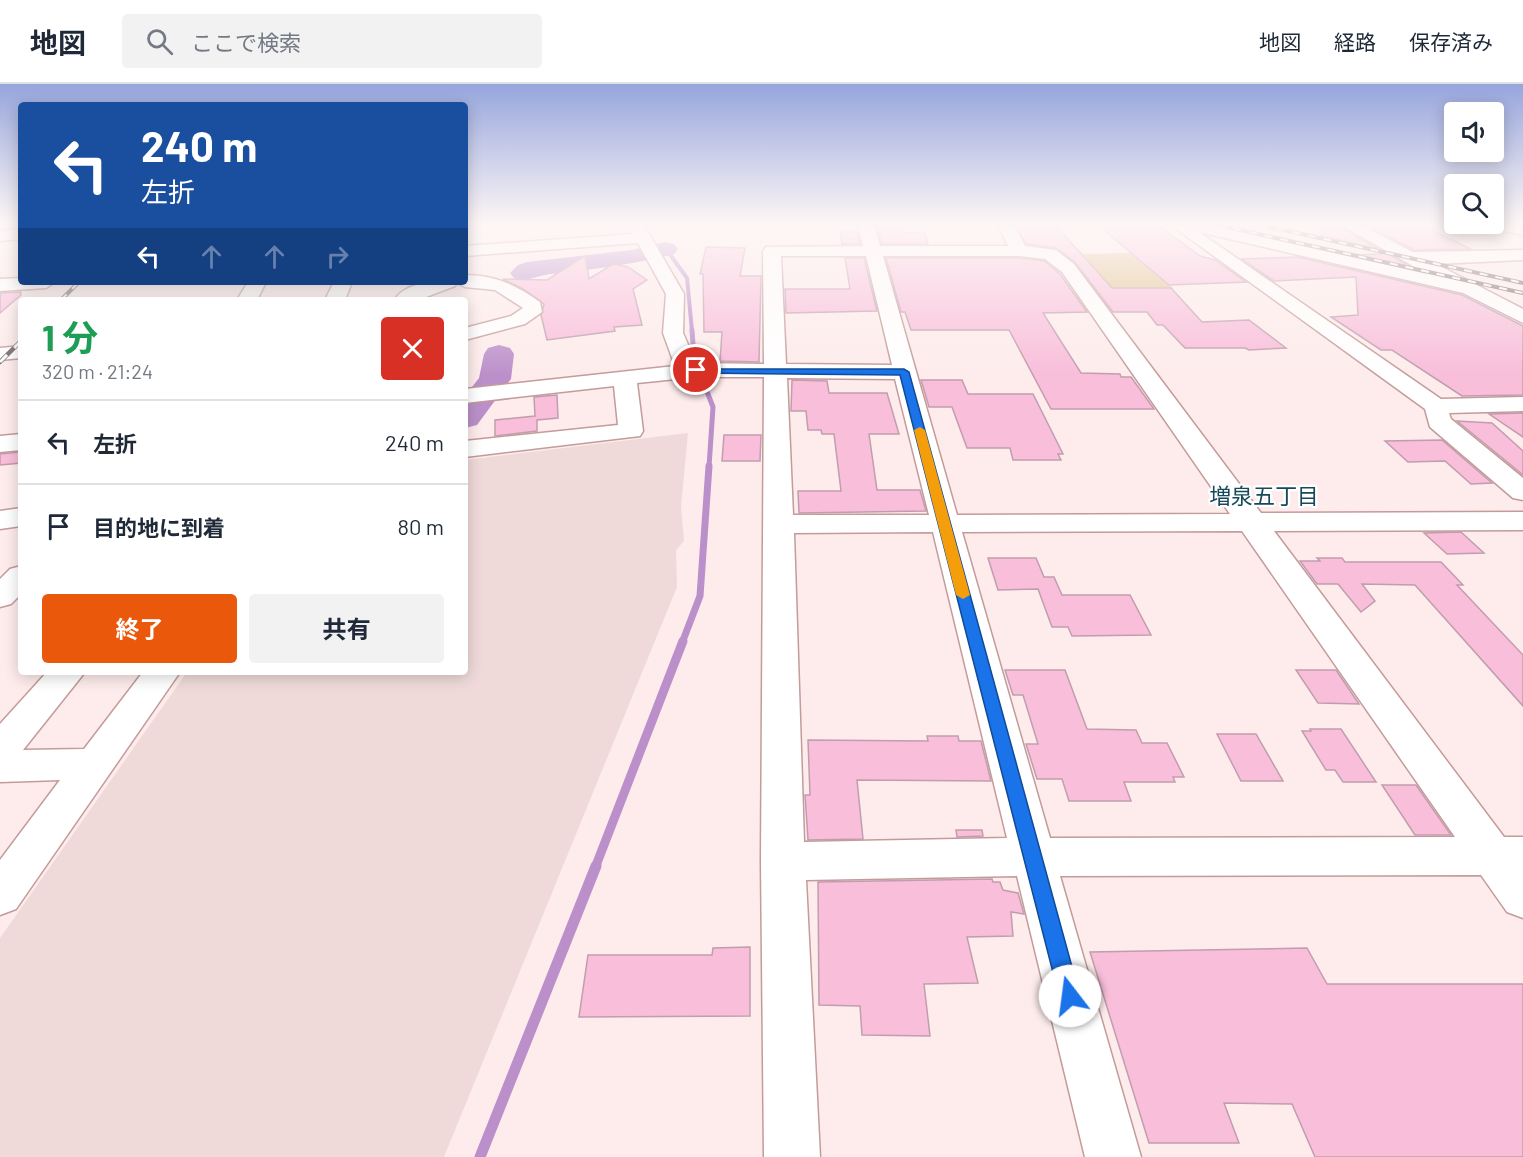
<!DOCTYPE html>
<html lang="ja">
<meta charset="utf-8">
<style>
body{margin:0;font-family:Barlow,"Noto Sans JP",sans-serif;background:#f2f2f3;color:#1f2937;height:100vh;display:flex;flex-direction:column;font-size:22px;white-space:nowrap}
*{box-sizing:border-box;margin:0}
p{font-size:20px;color:#747a83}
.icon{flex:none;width:33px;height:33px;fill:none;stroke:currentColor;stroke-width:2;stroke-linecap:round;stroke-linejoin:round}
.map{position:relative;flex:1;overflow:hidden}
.sheet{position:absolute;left:18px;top:213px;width:450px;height:378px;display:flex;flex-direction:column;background:#fff;border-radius:6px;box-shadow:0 3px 15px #0003}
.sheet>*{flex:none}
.top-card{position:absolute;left:18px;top:18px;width:450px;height:183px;border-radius:6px;box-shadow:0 3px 15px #0003;background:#1a4fa0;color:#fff;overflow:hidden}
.fabs{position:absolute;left:1444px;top:18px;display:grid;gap:12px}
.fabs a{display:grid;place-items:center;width:60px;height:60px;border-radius:6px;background:#fff;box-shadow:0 3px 15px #0003;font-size:30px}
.pin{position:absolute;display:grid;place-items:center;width:51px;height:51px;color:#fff;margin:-26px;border:3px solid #fff;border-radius:50%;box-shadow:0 2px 6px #0007}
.me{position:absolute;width:66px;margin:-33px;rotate:345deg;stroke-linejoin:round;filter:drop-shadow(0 0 4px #0008)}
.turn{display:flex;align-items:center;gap:21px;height:126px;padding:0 24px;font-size:27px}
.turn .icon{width:78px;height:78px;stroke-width:2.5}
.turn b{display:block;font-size:42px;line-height:51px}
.lanes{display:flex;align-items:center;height:57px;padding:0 24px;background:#0003;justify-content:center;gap:30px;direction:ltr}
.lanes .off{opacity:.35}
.round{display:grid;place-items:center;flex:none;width:63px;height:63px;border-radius:6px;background:#f2f2f3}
.headline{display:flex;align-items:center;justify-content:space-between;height:102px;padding:0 24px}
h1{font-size:36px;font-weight:700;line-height:45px;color:#1e9e55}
.primary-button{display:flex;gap:12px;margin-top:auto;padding:12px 24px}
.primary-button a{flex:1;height:69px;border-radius:6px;background:#ea580c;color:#fff;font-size:24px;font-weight:700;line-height:69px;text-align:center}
.primary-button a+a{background:#f2f2f3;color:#1f2937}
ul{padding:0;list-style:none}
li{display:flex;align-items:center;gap:18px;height:84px;padding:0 24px;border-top:2px solid #e0e1e3}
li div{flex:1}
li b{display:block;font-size:22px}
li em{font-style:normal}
header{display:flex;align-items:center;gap:36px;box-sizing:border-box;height:84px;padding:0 30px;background:#fff;border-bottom:2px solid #e0e1e3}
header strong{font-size:28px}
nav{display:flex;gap:33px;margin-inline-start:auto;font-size:21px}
.search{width:420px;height:54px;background:#f2f2f3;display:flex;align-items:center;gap:15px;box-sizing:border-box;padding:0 21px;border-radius:6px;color:#747a83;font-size:22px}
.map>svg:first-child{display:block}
.built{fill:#efdad9}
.green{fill:#dec189}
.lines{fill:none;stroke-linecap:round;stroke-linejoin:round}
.stream-far4{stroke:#bb90ca;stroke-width:4}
.stream-far3{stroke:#bb90ca;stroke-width:5}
.stream-far2{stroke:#bb90ca;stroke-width:7}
.stream-far1{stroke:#bb90ca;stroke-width:9}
.stream{stroke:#bb90ca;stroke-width:11}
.river{fill:#bb90ca;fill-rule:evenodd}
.building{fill:#f8beda;stroke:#c19dad;stroke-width:1.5}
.minor-casing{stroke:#c39b9a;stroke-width:3}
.minor{fill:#fff;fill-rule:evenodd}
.rail-far1-casing{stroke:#736463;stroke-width:4}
.rail-casing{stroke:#736463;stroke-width:4.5}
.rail-far1{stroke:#fefefe;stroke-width:2;stroke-dasharray:8;stroke-linecap:butt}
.rail{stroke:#fefefe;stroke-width:3;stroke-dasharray:10;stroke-linecap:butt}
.route{fill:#1a73e8;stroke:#114b97;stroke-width:1.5}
.slow{fill:#f59e0b}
.labels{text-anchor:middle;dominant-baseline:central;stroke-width:4.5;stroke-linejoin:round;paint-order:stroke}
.neighbourhood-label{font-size:22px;fill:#16495a;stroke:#fefefe}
</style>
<header>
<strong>地図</strong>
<div class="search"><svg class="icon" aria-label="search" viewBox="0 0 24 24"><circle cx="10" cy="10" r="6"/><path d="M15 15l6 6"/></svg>ここで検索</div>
<nav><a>地図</a><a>経路</a><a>保存済み</a></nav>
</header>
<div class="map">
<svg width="1523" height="1073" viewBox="0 0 1523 1073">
<rect width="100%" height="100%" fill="#fdeceb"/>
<path class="built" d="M 688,349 L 681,423 L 684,457 L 676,466 L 677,503 L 444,1073 L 0,1073 L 0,854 L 187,588 L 465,588 L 465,376 Z"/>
<path class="green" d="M 1133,169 L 1174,205 L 1105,206 L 1078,170 Z"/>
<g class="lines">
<path class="stream-far4" d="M 666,165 L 687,194 L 692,247"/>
<path class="stream-far3" d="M 692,246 L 694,274 L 713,323 L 709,383"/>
<path class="stream-far2" d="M 682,559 L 700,512 L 709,382"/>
<path class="stream-far1" d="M 595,784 L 683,557"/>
<path class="stream" d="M 480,1073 L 596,782"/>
<path class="river" d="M 666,158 L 674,160 L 678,165 L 674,170 C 633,181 592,185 550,190 C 537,192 527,198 514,194 L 510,189 L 518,181 L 527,178 L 632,166 Z
M 499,261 L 510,264 L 514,270 L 511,295 L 477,341 L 465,344 L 465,312 L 479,294 L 484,270 L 488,264 Z"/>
</g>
<path class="building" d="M 876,141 L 901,141 L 902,148 L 925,149 L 928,160 L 882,160 Z
M 1016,141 L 1055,141 L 1112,204 L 1171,204 L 1202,238 L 1249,236 L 1286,264 L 1249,266 L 1245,264 L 1185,264 L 1163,241 L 1157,241 L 1147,228 L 1113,228 L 1075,178 L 1056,164 L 1026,160 Z
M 1098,141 L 1149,141 L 1154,144 L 1162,144 L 1200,172 L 1215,176 L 1246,198 L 1169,201 Z
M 1423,142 L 1471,165 L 1414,166 L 1370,143 Z
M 1342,144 L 1378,165 L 1321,152 L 1322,145 Z
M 840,148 L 857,148 L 860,160 L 842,160 Z
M 706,163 L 745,164 L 740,192 L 761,192 L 759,278 L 720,277 L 722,248 L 704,248 L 703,190 L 700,190 Z
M 1382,167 L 1413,184 L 1353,171 L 1382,170 Z
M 585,172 L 589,195 L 613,180 L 628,183 L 647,196 L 633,205 L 642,241 L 614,243 L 615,247 L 547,256 L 541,231 L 544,220 L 523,205 L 503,195 L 547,196 Z
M 1297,173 L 1462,211 L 1523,242 L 1523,311 L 1462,312 L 1392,266 L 1381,266 L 1331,233 L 1358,231 L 1356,193 L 1274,197 L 1242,175 Z
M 845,174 L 864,174 L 877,227 L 786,229 L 785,205 L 850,205 Z
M 886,174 L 1019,174 L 1044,177 L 1060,190 L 1087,228 L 1043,229 L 1081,289 L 1120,290 L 1121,293 L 1131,293 L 1154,325 L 1051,325 L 1009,246 L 911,246 L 905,228 L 901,228 Z
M 21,208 L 21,211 L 0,229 L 0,209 Z
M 792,296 L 827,297 L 829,309 L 887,309 L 899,350 L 869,350 L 877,406 L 920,406 L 926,427 L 799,429 L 798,407 L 841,407 L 834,350 L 822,350 L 821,346 L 808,346 L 806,327 L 791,327 Z
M 921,296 L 962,296 L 968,310 L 1033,310 L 1063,370 L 1058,370 L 1061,376 L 1013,376 L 1010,364 L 967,364 L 952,323 L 929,323 Z
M 557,311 L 558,334 L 537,336 L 537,347 L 495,352 L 495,336 L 535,332 L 534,313 Z
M 1523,329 L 1523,353 L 1489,330 Z
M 1457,337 L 1492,339 L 1523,367 L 1523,391 Z
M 724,351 L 761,351 L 760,377 L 722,377 Z
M 1442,356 L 1492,399 L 1471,400 L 1445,377 L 1408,378 L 1385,357 Z
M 21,368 L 21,379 L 0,381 L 0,370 Z
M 1461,448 L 1484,469 L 1447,470 L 1424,449 Z
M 988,474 L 1036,474 L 1044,493 L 1054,493 L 1062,511 L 1130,511 L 1151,551 L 1072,552 L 1068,543 L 1052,543 L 1038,505 L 998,506 Z
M 1317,474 L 1342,474 L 1345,478 L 1441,478 L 1463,501 L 1457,501 L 1523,571 L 1523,622 L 1415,501 L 1362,500 L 1375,517 L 1361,528 L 1338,500 L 1317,500 L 1300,477 L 1320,477 Z
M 1005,586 L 1065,586 L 1087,645 L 1136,646 L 1142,659 L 1167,659 L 1184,693 L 1173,693 L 1175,698 L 1124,698 L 1131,717 L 1069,717 L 1062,695 L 1037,695 L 1026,660 L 1038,660 L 1023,611 L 1013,611 Z
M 1296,586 L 1336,586 L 1359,620 L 1318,619 Z
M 1310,645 L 1341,645 L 1376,698 L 1343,698 L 1335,686 L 1326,686 L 1302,647 L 1311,647 Z
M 1217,650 L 1256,650 L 1283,697 L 1241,697 Z
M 927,652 L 958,652 L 959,657 L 981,657 L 991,697 L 857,696 L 863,755 L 808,756 L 805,711 L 810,711 L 808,656 L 928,657 Z
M 1382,701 L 1416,701 L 1451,751 L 1415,751 Z
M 956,746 L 982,746 L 983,752 L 957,753 Z
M 992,795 L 993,798 L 1000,798 L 1003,806 L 1018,809 L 1024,830 L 1011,828 L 1013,852 L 967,853 L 978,899 L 924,900 L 930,952 L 862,951 L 860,922 L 819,921 L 818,798 Z
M 750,863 L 750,932 L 579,933 L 588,871 L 712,871 L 713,864 Z
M 1307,864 L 1327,900 L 1523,900 L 1523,1073 L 1315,1073 L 1292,1020 L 1224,1019 L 1239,1059 L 1149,1059 L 1090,868 Z"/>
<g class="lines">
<g class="minor-casing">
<path id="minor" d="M 628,141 L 644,141 L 684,210 L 683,249 L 696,279 L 764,280 L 763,167 L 766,163 L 863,162 L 858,141 L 874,141 L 880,162 L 1008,162 L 998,141 L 1014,141 L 1025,162 L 1056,166 L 1074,180 L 1261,429 L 1523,428 L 1523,446 L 1274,447 L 1504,753 L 1523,753 L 1523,834 L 1507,828 L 1481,791 L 1060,792 L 1141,1073 L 1085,1073 L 1017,792 L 806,796 L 820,1073 L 764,1073 L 761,777 L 764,293 L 696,293 L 637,299 L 643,347 L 640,352 L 465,373 L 465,357 L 618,341 L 614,302 L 465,319 L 465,305 L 675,282 L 663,249 L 666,210 L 638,159 L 465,172 L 465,162 L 633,150 ZM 781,172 L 866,172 L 892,281 L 786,280 ZM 883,172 L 1019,172 L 1045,175 L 1062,188 L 1230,430 L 957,431 ZM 787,294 L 895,295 L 929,431 L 793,431 ZM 1242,447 L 1455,753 L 1050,754 L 962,448 ZM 933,448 L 1007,754 L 804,758 L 794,449 Z
M 1171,141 L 1210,141 L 1427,190 L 1341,141 L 1360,141 L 1413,168 L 1523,166 L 1523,176 L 1436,180 L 1523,225 L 1523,239 L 1463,209 L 1199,148 L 1441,315 L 1523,313 L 1523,327 L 1449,329 L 1451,335 L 1523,394 L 1523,416 L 1513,414 L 1430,343 L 1425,325 Z
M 1488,141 L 1523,141 L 1523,151 L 1490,144 Z
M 21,145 L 21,155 L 0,157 L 0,147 Z
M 465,191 C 495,191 516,201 540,218 L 542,228 L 525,240 L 465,256 L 465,244 L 511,232 L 523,224 L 495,206 L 465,203 L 457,199 L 455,202 L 418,216 L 394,216 C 410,194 442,198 465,198 Z
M 21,194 L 21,198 L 55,198 L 46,204 L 0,207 L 0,195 Z
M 248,198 L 266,198 L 257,216 L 237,216 Z
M 334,198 L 352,198 L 345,216 L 325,216 Z
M 21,262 L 21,274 L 0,276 L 0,264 Z
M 21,350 L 21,366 L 0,368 L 0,352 Z
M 21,424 L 21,442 L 0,445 L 0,427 Z
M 21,482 L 21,510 L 11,520 L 0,523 L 0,495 L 10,485 Z
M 47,588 L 85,588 L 23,666 L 84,665 L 143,588 L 180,588 L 16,825 L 0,831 L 0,776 L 60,696 L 0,698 L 0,640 Z"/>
</g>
<use href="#minor" class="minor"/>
<g class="rail-far1-casing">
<path id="rail-far1" d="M 1218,141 L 1523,209
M 1261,141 L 1523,199
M 61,216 L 79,198"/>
</g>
<g class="rail-casing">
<path id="rail" d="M 0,278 L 21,257"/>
</g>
<use href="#rail-far1" class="rail-far1"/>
<use href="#rail" class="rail"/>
</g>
<linearGradient id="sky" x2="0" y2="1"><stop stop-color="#96a6dc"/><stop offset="0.48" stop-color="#fef6f6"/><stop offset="1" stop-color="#fef6f6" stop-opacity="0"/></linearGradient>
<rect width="1523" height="291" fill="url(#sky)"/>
<path class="route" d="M 693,285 L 904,285 L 909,288 L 1080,912 L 1077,919 L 1070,922 L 1062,919 L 1059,912 L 900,291 L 696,289 L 693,288 Z"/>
<path class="slow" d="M 920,343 L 925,346 L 970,511 L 963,515 L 956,511 L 914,346 Z"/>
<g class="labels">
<g class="neighbourhood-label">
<text x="1264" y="411">増泉五丁目</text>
</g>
</g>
</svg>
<div class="fabs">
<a><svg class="icon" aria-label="sound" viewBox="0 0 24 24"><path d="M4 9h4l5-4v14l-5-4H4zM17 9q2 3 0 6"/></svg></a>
<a><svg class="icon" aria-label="search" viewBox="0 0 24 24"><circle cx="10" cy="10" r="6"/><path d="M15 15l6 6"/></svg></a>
</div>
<div class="pin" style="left:696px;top:286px;background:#d93025"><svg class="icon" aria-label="arrive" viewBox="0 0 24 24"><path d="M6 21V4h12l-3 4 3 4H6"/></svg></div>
<svg class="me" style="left:1070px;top:912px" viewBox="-20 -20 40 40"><circle r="19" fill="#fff"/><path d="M0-13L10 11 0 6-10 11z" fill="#1a73e8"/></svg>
<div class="top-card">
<div class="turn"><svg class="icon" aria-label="left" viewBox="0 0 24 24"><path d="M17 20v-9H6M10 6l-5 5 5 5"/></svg><div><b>240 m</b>左折</div></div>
<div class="lanes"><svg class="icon" aria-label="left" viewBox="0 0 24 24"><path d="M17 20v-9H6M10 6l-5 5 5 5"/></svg><svg class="icon off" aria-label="ahead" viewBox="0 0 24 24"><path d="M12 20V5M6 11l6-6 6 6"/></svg><svg class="icon off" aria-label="ahead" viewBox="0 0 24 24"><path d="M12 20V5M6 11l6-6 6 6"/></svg><svg class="icon off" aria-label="right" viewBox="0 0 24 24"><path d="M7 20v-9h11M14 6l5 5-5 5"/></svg></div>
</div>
<section class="sheet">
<div class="headline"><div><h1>1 分</h1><p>320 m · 21:24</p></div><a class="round" style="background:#d93025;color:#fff"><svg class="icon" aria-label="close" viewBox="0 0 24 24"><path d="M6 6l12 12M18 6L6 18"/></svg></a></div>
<ul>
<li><svg class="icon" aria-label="left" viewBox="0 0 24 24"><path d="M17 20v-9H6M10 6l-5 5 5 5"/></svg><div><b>左折</b></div><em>240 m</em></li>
<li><svg class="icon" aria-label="arrive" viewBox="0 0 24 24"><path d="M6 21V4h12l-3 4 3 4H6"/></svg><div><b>目的地に到着</b></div><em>80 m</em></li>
</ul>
<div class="primary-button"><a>終了</a><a>共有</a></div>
</section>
</div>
